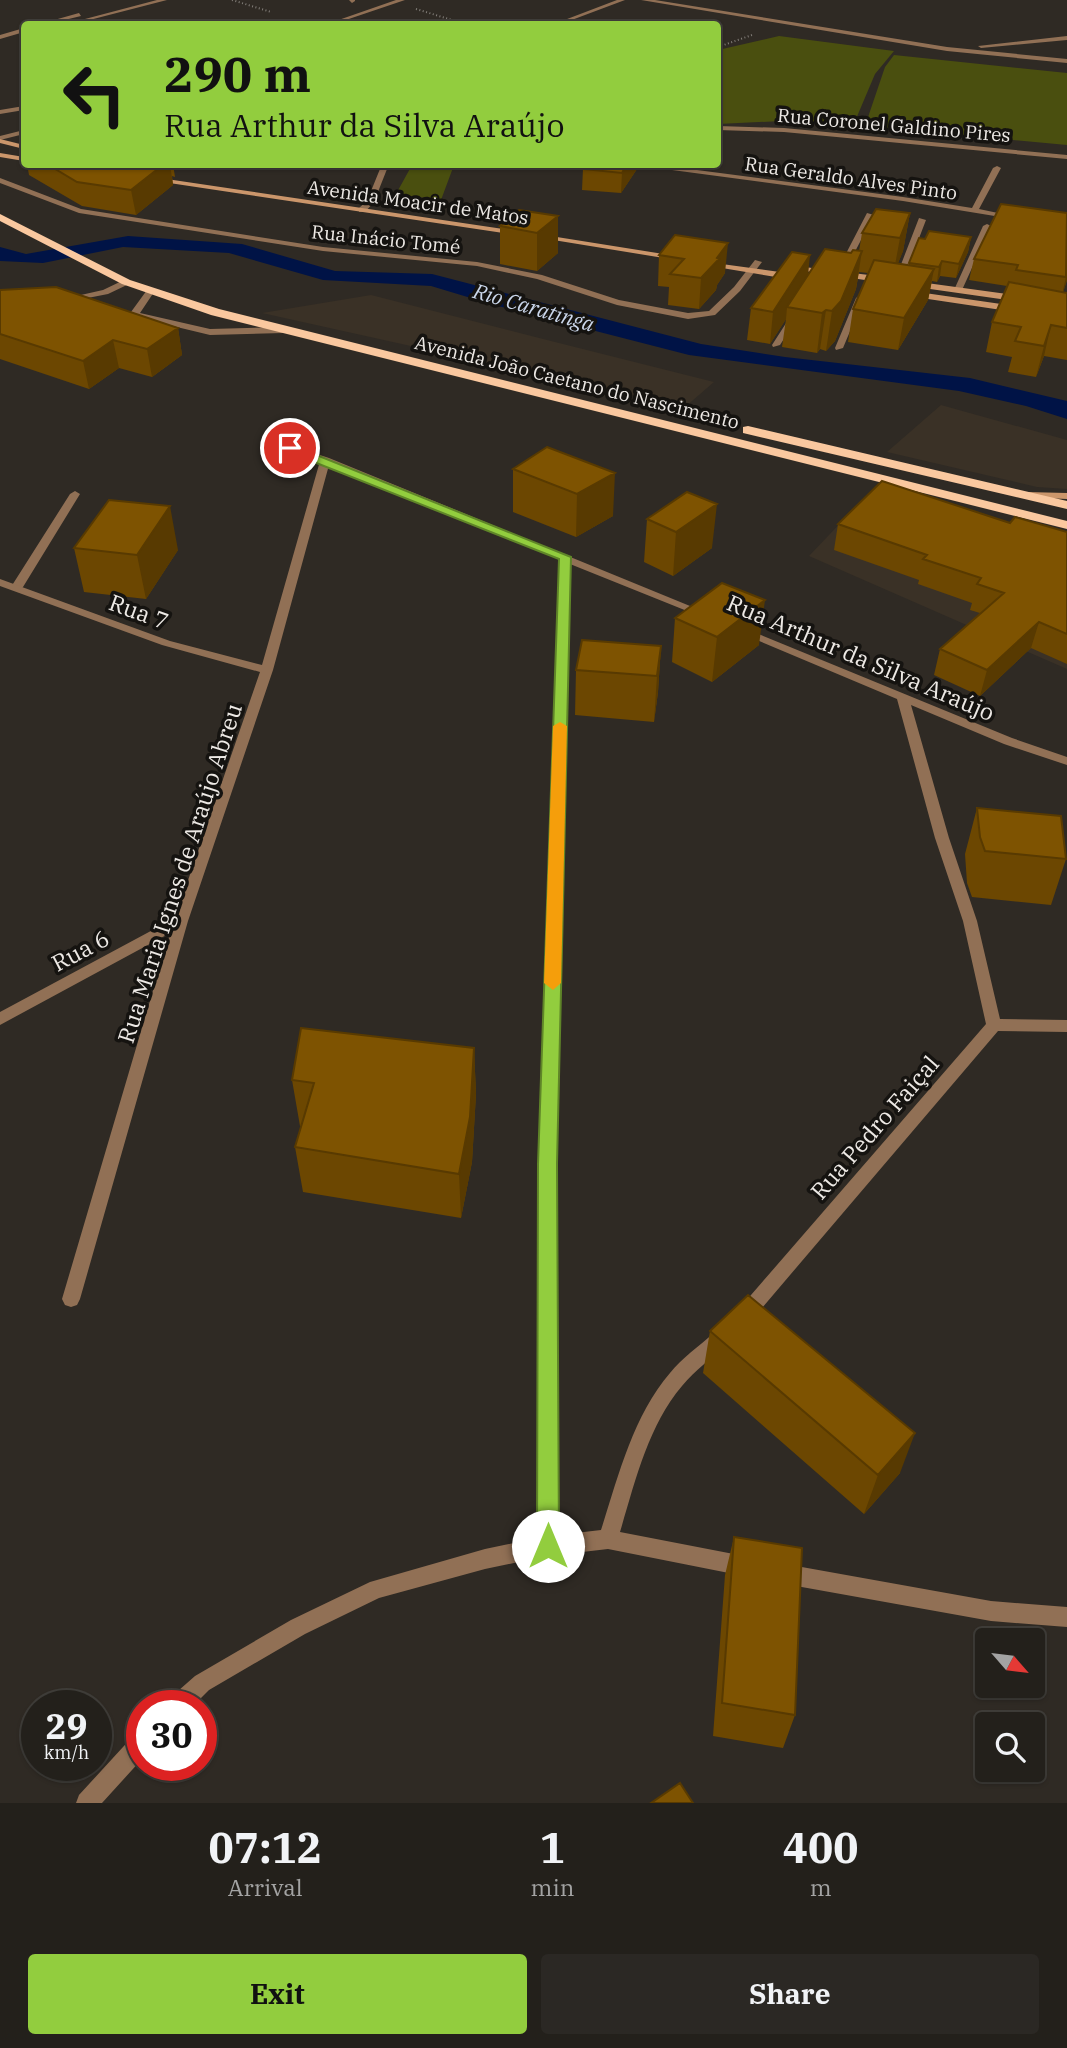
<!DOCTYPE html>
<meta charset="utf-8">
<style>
body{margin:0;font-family:"IBM Plex Serif",serif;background:#2b2824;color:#f1f3f6;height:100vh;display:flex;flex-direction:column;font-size:26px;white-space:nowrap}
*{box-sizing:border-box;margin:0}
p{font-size:23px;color:#a3a3a3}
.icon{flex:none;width:38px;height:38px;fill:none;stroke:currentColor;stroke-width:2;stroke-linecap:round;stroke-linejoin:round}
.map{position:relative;height:1803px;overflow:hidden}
.panel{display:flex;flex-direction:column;background:#23201b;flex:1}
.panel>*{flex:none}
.hud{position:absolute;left:21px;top:21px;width:700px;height:147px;border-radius:7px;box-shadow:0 2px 5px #0004,0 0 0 2px #403e3a;background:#92cd3e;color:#111;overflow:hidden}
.needle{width:46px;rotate:118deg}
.controls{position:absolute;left:975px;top:1628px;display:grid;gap:14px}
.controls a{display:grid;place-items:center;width:70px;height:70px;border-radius:7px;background:#23201b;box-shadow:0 2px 5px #0004,0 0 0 2px #403e3a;font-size:35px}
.speed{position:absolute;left:21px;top:1690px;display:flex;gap:14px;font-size:35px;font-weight:700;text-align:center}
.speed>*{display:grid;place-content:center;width:91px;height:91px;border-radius:50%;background:#23201b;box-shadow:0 2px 5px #0004,0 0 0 2px #403e3a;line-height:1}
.speed small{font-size:18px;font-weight:400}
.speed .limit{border:10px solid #d22;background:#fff;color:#111}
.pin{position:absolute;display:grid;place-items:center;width:60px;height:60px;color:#fff;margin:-30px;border:4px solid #fff;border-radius:50%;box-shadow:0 2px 7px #0007}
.me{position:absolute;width:77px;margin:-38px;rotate:0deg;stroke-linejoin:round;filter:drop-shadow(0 0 5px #0008)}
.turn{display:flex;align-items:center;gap:24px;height:147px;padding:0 28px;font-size:32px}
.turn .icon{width:91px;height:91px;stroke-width:2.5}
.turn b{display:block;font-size:49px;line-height:60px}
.eta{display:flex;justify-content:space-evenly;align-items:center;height:119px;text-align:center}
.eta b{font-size:42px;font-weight:700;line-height:49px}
.button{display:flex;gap:14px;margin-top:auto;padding:14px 28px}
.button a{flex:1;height:80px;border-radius:7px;background:#92cd3e;color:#111;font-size:28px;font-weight:700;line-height:80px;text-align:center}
.button a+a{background:#2b2824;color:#f1f3f6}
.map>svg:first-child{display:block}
.built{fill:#3a3126}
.green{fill:#4a4f0f}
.water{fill:#001346}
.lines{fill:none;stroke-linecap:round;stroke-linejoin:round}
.path{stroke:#827e79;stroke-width:2;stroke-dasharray:1 2.5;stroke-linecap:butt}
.service{fill:#917055;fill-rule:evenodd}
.minor{fill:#917055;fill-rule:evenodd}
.tertiary{fill:#917055;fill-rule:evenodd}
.secondary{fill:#cb966b;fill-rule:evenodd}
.trunk{fill:#fac89f;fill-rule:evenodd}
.wall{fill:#6c4701}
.shaded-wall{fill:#583a01}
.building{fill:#7e5301;stroke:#583a01;stroke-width:2}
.route{fill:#92cd3e;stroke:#5f8528;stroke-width:2}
.slow{fill:#f59e0b}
.labels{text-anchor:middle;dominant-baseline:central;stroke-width:7;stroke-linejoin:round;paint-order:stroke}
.far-street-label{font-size:19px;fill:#ede9e5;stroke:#151310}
.far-water-label{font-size:21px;font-style:italic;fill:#cbd7eb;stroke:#151310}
.street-label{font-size:23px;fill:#ede9e5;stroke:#151310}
</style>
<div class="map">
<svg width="1067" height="1803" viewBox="0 0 1067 1803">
<rect width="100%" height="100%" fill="#2f2a24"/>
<path class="built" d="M 371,295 L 551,341 L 714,382 L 685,407 L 262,313 Z
M 941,405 L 1067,440 L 1067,489 L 1037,487 L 887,452 Z
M 869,493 L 1067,552 L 1067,669 L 809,556 Z"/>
<path class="green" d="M 779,36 L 894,51 L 875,74 L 853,126 L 802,120 L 718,124 L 718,50 Z
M 894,55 L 1067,73 L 1067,145 L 865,126 L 885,67 Z
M 412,165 L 454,165 L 441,200 L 396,194 Z"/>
<path class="water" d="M 128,236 L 242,244 L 335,271 L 432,274 L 701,344 L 785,357 L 970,378 L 1067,401 L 1067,419 L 1026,406 L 959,391 L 689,355 L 494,305 L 431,286 L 323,280 L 229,253 L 123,247 L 43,263 L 0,261 L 0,247 L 26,254 Z"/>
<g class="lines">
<path class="path" d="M 232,0 L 271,12
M 416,9 L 465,24
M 718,47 L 752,35"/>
<path class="service" d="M 24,130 L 24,134 L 0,140 L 0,136 Z
M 867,213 L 874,215 L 846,269 L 839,271 L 838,269 Z
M 919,218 L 926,220 L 903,280 L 896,282 L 895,280 Z
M 987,224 L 991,226 L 962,290 L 955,292 L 954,290 L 983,226 Z
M 150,289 L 154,292 L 140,313 L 210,329 L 283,327 L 287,330 L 283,333 L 210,335 L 131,316 L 131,312 L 147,290 Z
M 860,295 L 864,298 L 843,348 L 836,350 L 835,348 L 856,298 Z
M 794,314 L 798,317 L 780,345 L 773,347 L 772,345 L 790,317 Z
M 75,491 L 80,494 L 23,587 L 21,589 L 13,589 L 11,587 L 70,494 Z"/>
<path class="minor" d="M 349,0 L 355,0 L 355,1 L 352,3 Z
M 396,0 L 405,0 L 334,24 L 327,24 Z
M 617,0 L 625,0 L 561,24 L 554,24 Z
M 641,0 L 655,0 L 947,47 L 1067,59 L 1067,63 L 947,51 Z
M 57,19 L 68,23 L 69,24 L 55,22 Z
M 1067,36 L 1067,40 L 981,48 L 978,46 Z
M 24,106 L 24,110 L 0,114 L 0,110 Z
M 718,126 L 784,128 L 1067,155 L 1067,159 L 784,132 L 718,130 Z
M 382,164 L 389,164 L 374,202 L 365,212 L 359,212 L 359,208 L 367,201 Z
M 627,164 L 651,164 L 903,197 L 972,208 L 993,168 L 997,166 L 1001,168 L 979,209 L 1017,217 L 1013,219 L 903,201 Z
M 0,178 L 81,209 L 323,247 L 477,262 L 542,275 L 619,300 L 688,313 L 709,311 L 734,287 L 755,260 L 762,262 L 740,291 L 715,315 L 688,319 L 617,305 L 537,279 L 477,266 L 323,251 L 79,213 L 0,183 Z
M 126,279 L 130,282 L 129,284 L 108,294 L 67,302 L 63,299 L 103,290 Z
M 290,445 L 329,458 L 712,615 L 710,617 L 702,617 L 570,564 L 555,1164 L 558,1535 L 601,1530 C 618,1477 633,1416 670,1373 C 682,1358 699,1346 714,1333 L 720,1331 L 726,1333 L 729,1339 L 726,1345 C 712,1358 695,1370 682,1386 C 648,1426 635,1482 620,1532 L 744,1556 L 751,1559 L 754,1566 L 751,1573 L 744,1576 L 608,1549 L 548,1556 L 485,1569 L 379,1598 L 305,1634 L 209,1690 L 193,1706 L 167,1706 L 170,1698 L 195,1676 L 291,1620 L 370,1582 L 485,1549 L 538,1538 L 539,1164 L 559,559 L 329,465 L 273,670 L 188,921 L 80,1299 L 77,1305 L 71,1307 L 65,1305 L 62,1299 L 170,933 L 0,1025 L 0,1012 L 175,918 L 260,672 L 162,645 L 0,586 L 0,579 L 170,641 L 262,665 L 320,461 L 287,450 L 285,448 Z
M 744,628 L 1012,738 L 1067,757 L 1067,765 L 1004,744 L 911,705 L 949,838 L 977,921 L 1000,1019 L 1067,1020 L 1067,1032 L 998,1031 L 750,1322 L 744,1324 L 738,1322 L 735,1316 L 738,1310 L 986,1024 L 963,921 L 935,838 L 897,699 L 740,633 L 738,631 Z
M 785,1564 L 991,1601 L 1067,1607 L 1067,1627 L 991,1621 L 785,1584 L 778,1581 L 775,1574 L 778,1567 Z
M 142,1732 L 142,1759 L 102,1803 L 76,1803 L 79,1795 L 134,1735 Z"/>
<path class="tertiary" d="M 157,0 L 167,0 L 74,24 L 66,24 Z
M 79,13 L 81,16 L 48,24 L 40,24 Z
M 24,28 L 24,32 L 0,39 L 0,35 Z"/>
<path class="secondary" d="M 0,139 L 24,145 L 24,149 L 0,143 Z
M 0,153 L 24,157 L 24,161 L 0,157 Z
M 153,177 L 517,231 L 521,233 L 517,235 L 156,181 L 153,181 Z
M 538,234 L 676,256 L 680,258 L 676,260 L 541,238 L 538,238 Z
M 707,262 L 794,274 L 798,277 L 794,280 L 710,266 L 707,266 Z
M 788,265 L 885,277 L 889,280 L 885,283 L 791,269 L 788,269 Z
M 912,281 L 1021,296 L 1025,299 L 1021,302 L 909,286 L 908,284 Z
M 911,291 L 1015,306 L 1019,309 L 1015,312 L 908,296 L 907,294 Z
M 1026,492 L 1067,493 L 1067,499 L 1022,497 L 1022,493 Z"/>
<path class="trunk" d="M 0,214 L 130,280 L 219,309 L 1067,521 L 1067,529 L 211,315 L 122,284 L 0,221 Z
M 748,426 L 1067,501 L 1067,509 L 743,433 L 743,427 Z"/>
</g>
<path class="wall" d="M 27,164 L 173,164 L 175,177 L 172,176 L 173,185 L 136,215 L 82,206 L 29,175 Z
M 586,164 L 638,164 L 637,169 L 621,193 L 582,190 L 583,169 Z
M 519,210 L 558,253 L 537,271 L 500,264 L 500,226 Z
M 910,213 L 903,251 L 898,263 L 909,265 L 919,238 L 925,239 L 971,237 L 968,252 L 956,278 L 940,276 L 937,282 L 932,281 L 928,300 L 898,350 L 848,342 L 853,309 L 868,273 L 859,272 L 856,289 L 835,341 L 826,351 L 820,349 L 817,353 L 782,347 L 786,319 L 770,344 L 747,340 L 751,308 L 808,275 L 851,253 L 859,251 L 862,233 Z
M 1067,213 L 1067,280 L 1063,292 L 1067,293 L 1067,360 L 1044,356 L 1036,377 L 1008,372 L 1012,357 L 986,352 L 992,322 L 1007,286 L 969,280 L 974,259 Z
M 675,235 L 725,273 L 717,285 L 716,290 L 699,309 L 668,305 L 669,287 L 658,286 L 659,255 Z
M 0,290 L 178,328 L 182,355 L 152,377 L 119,368 L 89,389 L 0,359 Z
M 547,447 L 613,516 L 576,537 L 513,512 L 513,469 Z
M 647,519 L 712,548 L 673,576 L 644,562 Z
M 1010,523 L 1067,532 L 1067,664 L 1031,648 L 980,696 L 934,675 L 940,649 L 980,613 L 970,610 L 972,603 L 918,584 L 919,580 L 834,550 L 838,524 Z
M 74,548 L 178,550 L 146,599 L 84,592 Z
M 675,618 L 759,645 L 712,682 L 672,662 Z
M 661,646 L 658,692 L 654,722 L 575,715 L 576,670 Z
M 977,808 L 1066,859 L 1051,905 L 972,897 L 967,883 L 965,854 Z
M 474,1048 L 476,1094 L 472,1162 L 461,1218 L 303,1192 L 295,1147 L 301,1126 L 300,1126 L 292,1080 Z
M 710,1331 L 900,1473 L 864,1514 L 703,1373 Z
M 734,1537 L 795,1715 L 783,1748 L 713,1736 L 725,1575 Z"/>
<path class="shaded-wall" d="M 164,164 L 170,164 L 173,185 L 136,215 L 131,190 Z
M 627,164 L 638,164 L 637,169 L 621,193 L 622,173 Z
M 910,213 L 903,251 L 893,276 L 900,238 Z
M 558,216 L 558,253 L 537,271 L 537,233 Z
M 971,237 L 968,252 L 956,278 L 959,264 Z
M 728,243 L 725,273 L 717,285 L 716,290 L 699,309 L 701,278 Z
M 862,251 L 856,289 L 835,341 L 826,351 L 832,311 Z
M 810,255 L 807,286 L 787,307 L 786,319 L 770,344 L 773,312 Z
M 942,261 L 940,276 L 937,282 L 939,267 Z
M 934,269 L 928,300 L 898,350 L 904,318 Z
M 1067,274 L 1067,280 L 1061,299 L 1066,277 Z
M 826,310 L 820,349 L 817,353 L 822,313 Z
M 1051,325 L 1044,356 L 1036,377 L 1044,346 Z
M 178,328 L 182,355 L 152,377 L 147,349 Z
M 113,340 L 119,368 L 89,389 L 83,361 Z
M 615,473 L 613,516 L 576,537 L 577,494 Z
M 717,504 L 712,548 L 673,576 L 676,532 Z
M 170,506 L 178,550 L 146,599 L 137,555 Z
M 765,600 L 759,645 L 712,682 L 717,637 Z
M 1039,622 L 1031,648 L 980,696 L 987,670 Z
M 661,646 L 658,692 L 654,722 L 657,676 Z
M 474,1048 L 476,1094 L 472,1162 L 461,1218 L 459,1174 Z
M 915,1433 L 900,1473 L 864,1514 L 878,1475 Z"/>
<path class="building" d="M 47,164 L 164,164 L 131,190 L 77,182 Z
M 586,164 L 627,164 L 622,173 L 583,169 Z
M 1001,204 L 1067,213 L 1066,277 L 1016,270 L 1018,265 L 974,259 Z
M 876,209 L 910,213 L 900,238 L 862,233 Z
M 519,210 L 558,216 L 537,233 L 500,226 Z
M 929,231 L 971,237 L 959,264 L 942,261 L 939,267 L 909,263 L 919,238 L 925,239 Z
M 675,235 L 728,243 L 717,258 L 719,259 L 701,278 L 670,274 L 684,259 L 659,255 Z
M 825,249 L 851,253 L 853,250 L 862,251 L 841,301 L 832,311 L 826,310 L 822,313 L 787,307 Z
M 792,252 L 810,255 L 773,312 L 751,308 Z
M 874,260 L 934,269 L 904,318 L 853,309 Z
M 1009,282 L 1067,293 L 1067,328 L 1051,325 L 1044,346 L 1015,341 L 1021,327 L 992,322 Z
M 56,287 L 178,328 L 147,349 L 113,340 L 83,361 L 0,334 L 0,290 Z
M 547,447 L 615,473 L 577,494 L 513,469 Z
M 882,481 L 1010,523 L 1015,517 L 1067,532 L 1067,634 L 1039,622 L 987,670 L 940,649 L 1004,593 L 977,584 L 981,578 L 923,559 L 927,555 L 838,524 Z
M 687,492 L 717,504 L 676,532 L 647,519 Z
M 109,500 L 170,506 L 137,555 L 74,548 Z
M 722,583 L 765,600 L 717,637 L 675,618 Z
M 582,640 L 661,646 L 657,676 L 576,670 Z
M 977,808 L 1061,816 L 1066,859 L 985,851 L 980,837 Z
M 301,1028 L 474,1048 L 470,1117 L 459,1174 L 295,1147 L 314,1083 L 292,1080 Z
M 748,1295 L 915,1433 L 878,1475 L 710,1331 Z
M 734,1537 L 802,1548 L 795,1715 L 722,1703 Z
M 680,1783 L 693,1803 L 651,1803 Z"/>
<path class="route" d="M 286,446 L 294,446 L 571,557 L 557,1164 L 559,1546 L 556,1554 L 548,1557 L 540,1554 L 537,1546 L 538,1164 L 559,559 L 286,451 Z"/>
<path class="slow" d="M 560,722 L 567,726 L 561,983 L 553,990 L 544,983 L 553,726 Z"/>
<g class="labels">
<g class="far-street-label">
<text transform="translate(894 125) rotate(5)">Rua Coronel Galdino Pires</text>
<text transform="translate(851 178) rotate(8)">Rua Geraldo Alves Pinto</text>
<text transform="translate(418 202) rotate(8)">Avenida Moacir de Matos</text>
<text transform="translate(386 239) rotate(6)">Rua Inácio Tomé</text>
<text transform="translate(577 382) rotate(14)">Avenida João Caetano do Nascimento</text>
</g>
<g class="far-water-label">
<text transform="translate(534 307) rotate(16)">Rio Caratinga</text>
</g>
<g class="street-label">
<text transform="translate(139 611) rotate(20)">Rua 7</text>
<text transform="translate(861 657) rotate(23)">Rua Arthur da Silva Araújo</text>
<text transform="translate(179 873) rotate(-72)">Rua Maria Ignes de Araújo Abreu</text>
<text transform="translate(80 950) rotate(-28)">Rua 6</text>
<text transform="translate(874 1127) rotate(-49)">Rua Pedro Faiçal</text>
</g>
</g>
</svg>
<div class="controls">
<a><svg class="needle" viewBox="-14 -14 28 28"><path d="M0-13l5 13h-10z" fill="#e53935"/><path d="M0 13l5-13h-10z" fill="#a3a3a3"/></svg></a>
<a><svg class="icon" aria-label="search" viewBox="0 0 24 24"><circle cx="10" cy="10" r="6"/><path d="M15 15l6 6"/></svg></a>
</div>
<div class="speed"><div>29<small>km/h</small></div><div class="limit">30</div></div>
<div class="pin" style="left:290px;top:448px;background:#d93025"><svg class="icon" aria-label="arrive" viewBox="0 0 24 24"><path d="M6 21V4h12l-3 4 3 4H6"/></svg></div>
<svg class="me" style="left:548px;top:1546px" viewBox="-20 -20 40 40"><circle r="19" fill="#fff"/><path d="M0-13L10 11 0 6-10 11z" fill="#92cd3e"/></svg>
<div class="hud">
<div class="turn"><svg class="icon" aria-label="left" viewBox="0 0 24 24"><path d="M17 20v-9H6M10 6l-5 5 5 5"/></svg><div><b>290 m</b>Rua Arthur da Silva Araújo</div></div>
</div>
</div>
<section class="panel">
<div class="eta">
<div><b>07:12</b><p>Arrival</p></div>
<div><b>1</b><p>min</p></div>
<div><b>400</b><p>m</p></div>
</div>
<div class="button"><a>Exit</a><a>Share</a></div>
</section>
